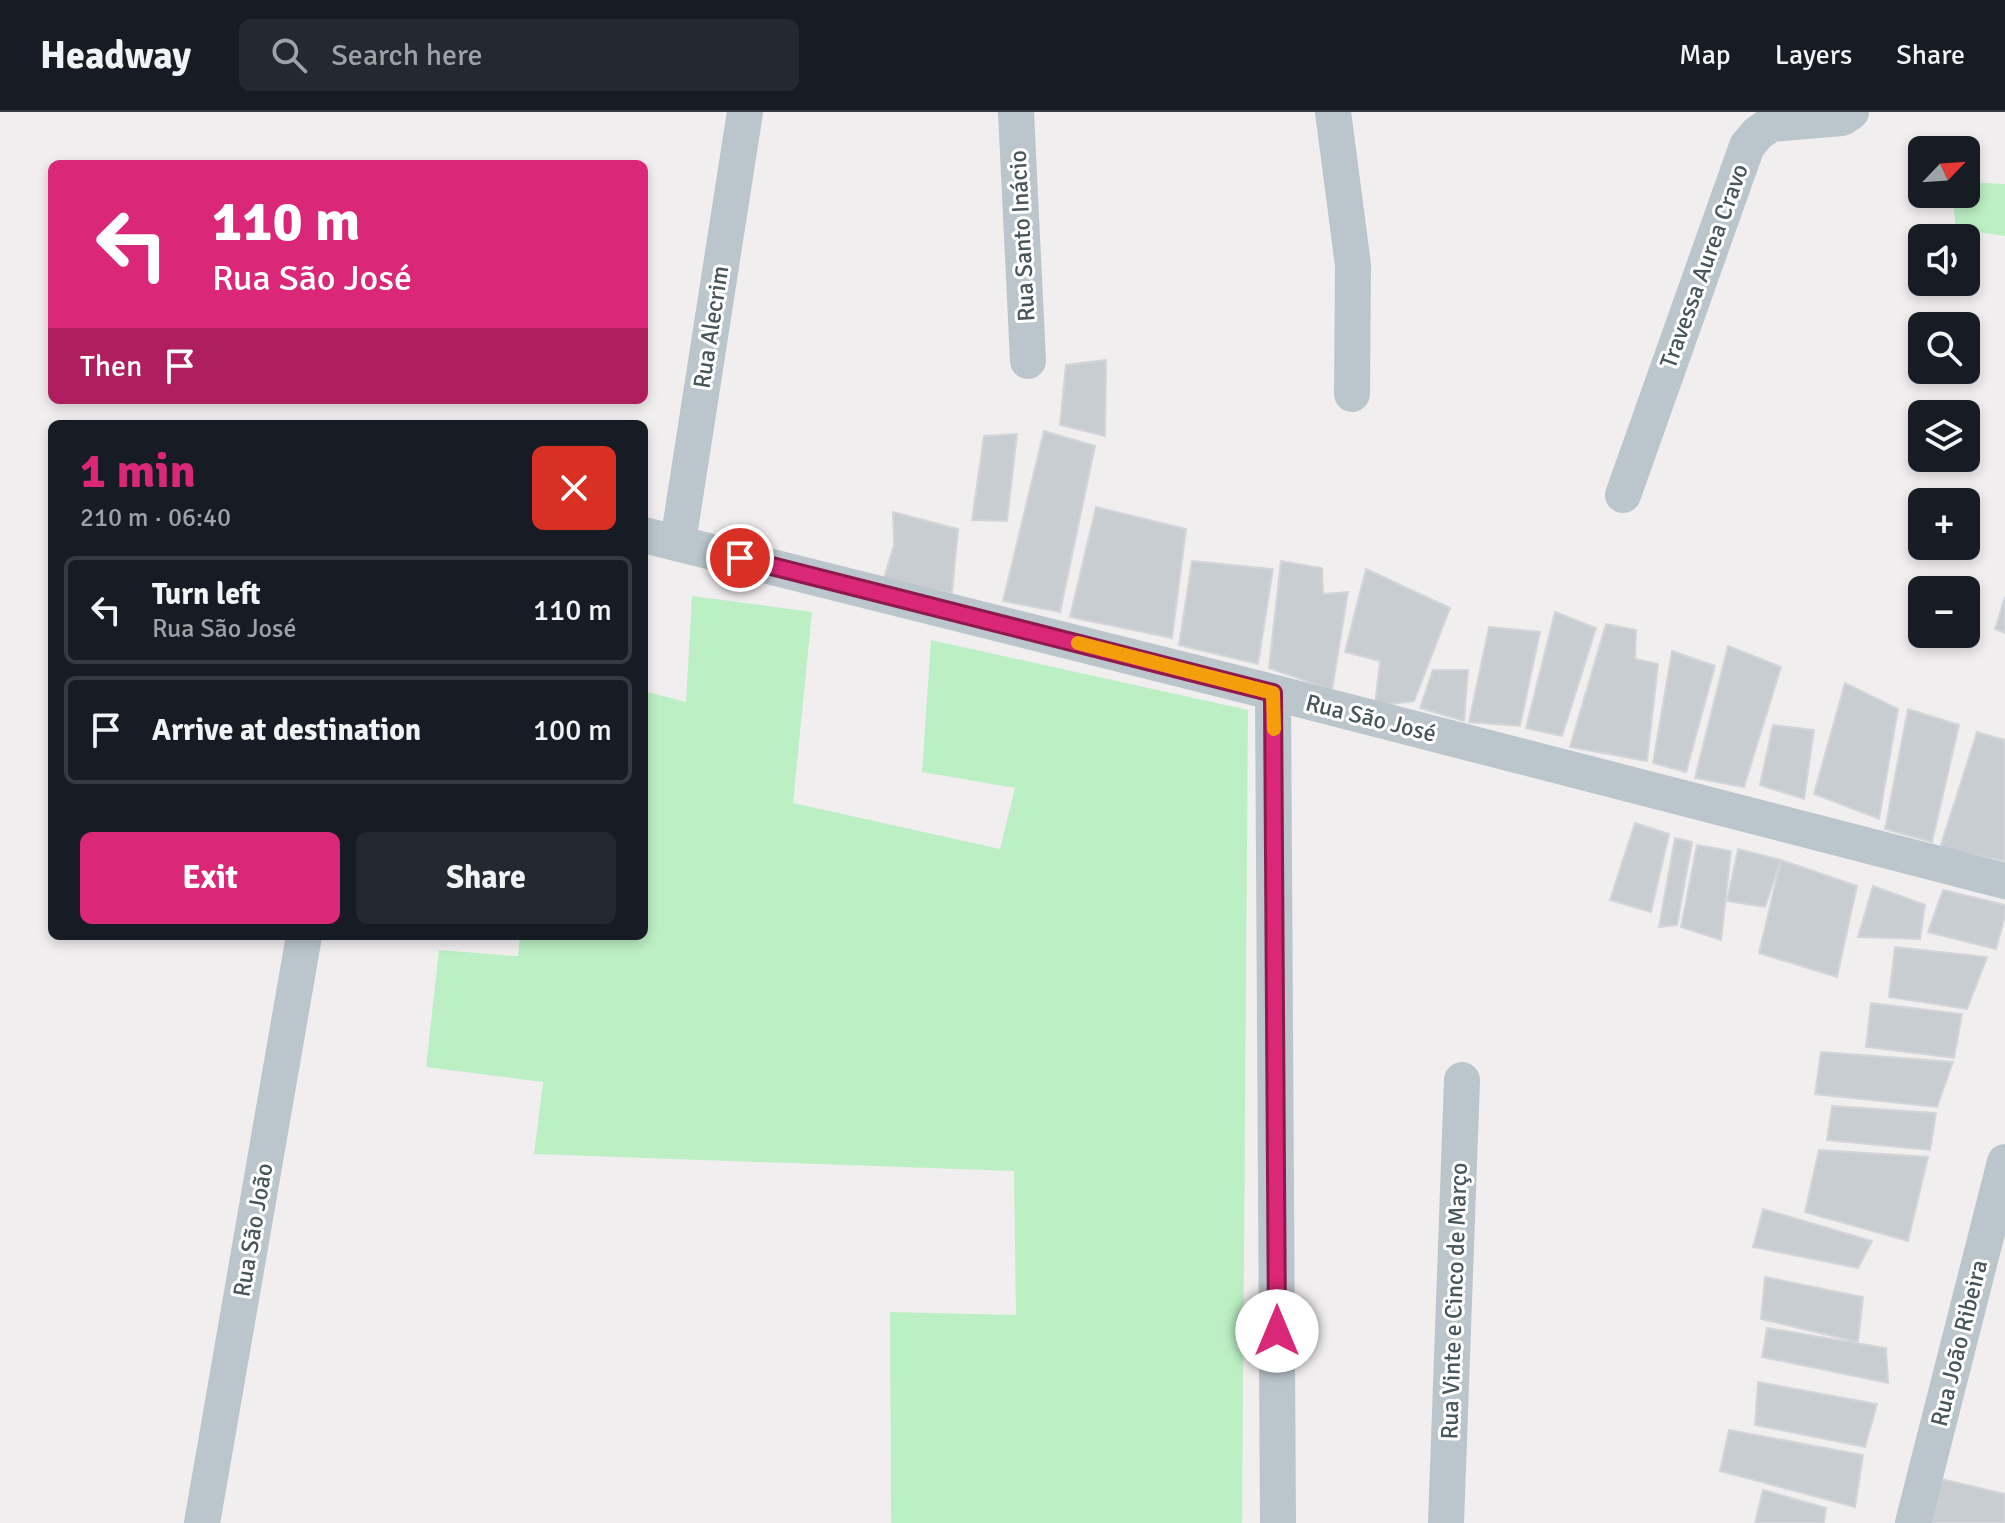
<!DOCTYPE html>
<meta charset="utf-8">
<style>
body{margin:0;font-family:Signika,sans-serif;background:#242831;color:#f1f3f6;height:100vh;display:flex;flex-direction:column;font-size:30px;white-space:nowrap}
*{box-sizing:border-box;margin:0}
p{font-size:26px;color:#9ea1a6}
.icon{flex:none;width:44px;height:44px;fill:none;stroke:currentColor;stroke-width:2;stroke-linecap:round;stroke-linejoin:round}
.map{position:relative;flex:1;overflow:hidden}
.details{position:absolute;left:48px;top:308px;width:600px;height:520px;display:flex;flex-direction:column;background:#171b24;border-radius:12px;box-shadow:0 4px 12px #0003}
.details>*{flex:none}
.banner{position:absolute;left:48px;top:48px;width:600px;height:244px;border-radius:12px;box-shadow:0 4px 12px #0003;background:#db2777;color:#fff;overflow:hidden}
.needle{width:52px;rotate:65deg}
.fabs{position:absolute;left:1908px;top:24px;display:grid;gap:16px}
.fabs a{display:grid;place-items:center;width:72px;height:72px;border-radius:12px;background:#171b24;box-shadow:0 4px 12px #0003;font-size:40px}
.pin{position:absolute;display:grid;place-items:center;width:68px;height:68px;color:#fff;margin:-34px;border:4px solid #fff;border-radius:50%;box-shadow:0 2px 8px #0007}
.me{position:absolute;width:88px;margin:-44px;rotate:0deg;stroke-linejoin:round;filter:drop-shadow(0 0 6px #0008)}
.turn{display:flex;align-items:center;gap:28px;height:168px;padding:0 32px;font-size:36px}
.turn .icon{width:104px;height:104px;stroke-width:2.5}
.turn b{display:block;font-size:56px;line-height:68px}
.then{display:flex;align-items:center;height:76px;padding:0 32px;background:#0003;gap:16px;font-size:30px}
.round{display:grid;place-items:center;flex:none;width:84px;height:84px;border-radius:12px;background:#242831}
.overview{display:flex;align-items:center;justify-content:space-between;height:136px;padding:0 32px}
h1{font-size:48px;font-weight:700;line-height:60px;color:#db2777}
.primary-button{display:flex;gap:16px;margin-top:auto;padding:16px 32px}
.primary-button a{flex:1;height:92px;border-radius:12px;background:#db2777;color:#fff;font-size:32px;font-weight:700;line-height:92px;text-align:center}
.primary-button a+a{background:#242831;color:#f1f3f6}
ul{padding:0;list-style:none}
li{display:flex;align-items:center;gap:24px;height:108px;margin:0 16px 12px;padding:0 16px;border:4px solid #363941;border-radius:12px}
li div{flex:1}
li b{display:block;font-size:30px}
li em{font-style:normal}
header{display:flex;align-items:center;gap:48px;box-sizing:border-box;height:112px;padding:0 40px;background:#171b24;border-bottom:2px solid #363941}
header strong{font-size:38px}
nav{display:flex;gap:44px;margin-inline-start:auto;font-size:28px}
.search{width:560px;height:72px;background:#242831;display:flex;align-items:center;gap:20px;box-sizing:border-box;padding:0 28px;border-radius:12px;color:#9ea1a6;font-size:30px}
.map>svg:first-child{display:block}
.green{fill:#bcefc4}
.building{fill:#c8cdd1;stroke:#d2d6da;stroke-width:2}
.lines{fill:none;stroke-linecap:round;stroke-linejoin:round}
.street{stroke:#bac6cb;stroke-width:36}
.route-casing{stroke:#8e194d;stroke-width:20}
.route{stroke:#db2777;stroke-width:14}
.slow{stroke:#f59e0b;stroke-width:14}
.labels{text-anchor:middle;dominant-baseline:central;stroke-width:6;stroke-linejoin:round;paint-order:stroke}
.street-label{font-size:24px;fill:#46565c;stroke:#fff}
</style>
<header>
<strong>Headway</strong>
<div class="search"><svg class="icon" aria-label="search" viewBox="0 0 24 24"><circle cx="10" cy="10" r="6"/><path d="M15 15l6 6"/></svg>Search here</div>
<nav><a>Map</a><a>Layers</a><a>Share</a></nav>
</header>
<div class="map">
<svg width="2005" height="1411" viewBox="0 0 2005 1411">
<rect width="100%" height="100%" fill="#f1eeef"/>
<path class="green" d="M 1966,70 L 2005,72 L 2005,124 L 1956,117 L 1952,82 L 1966,82 Z
M 692,484 L 812,500 L 793,691 L 1000,737 L 1015,676 L 922,660 L 931,528 L 1248,598 L 1242,1411 L 891,1411 L 890,1200 L 1016,1203 L 1014,1059 L 534,1042 L 543,970 L 426,955 L 439,838 L 518,844 L 520,824 L 644,824 L 644,579 L 686,590 Z"/>
<path class="building" d="M 1106,248 L 1105,324 L 1060,313 L 1066,253 Z
M 1044,319 L 1095,334 L 1060,500 L 1003,489 Z
M 1017,322 L 1007,409 L 972,408 L 984,324 Z
M 1096,395 L 1186,417 L 1172,526 L 1070,505 Z
M 893,400 L 958,417 L 952,481 L 883,469 L 894,433 Z
M 1192,449 L 1273,457 L 1258,552 L 1179,533 Z
M 1281,449 L 1322,456 L 1323,482 L 1348,480 L 1332,578 L 1269,556 Z
M 1366,457 L 1450,496 L 1414,589 L 1375,594 L 1380,549 L 1345,540 Z
M 2005,485 L 2005,521 L 1995,517 Z
M 1555,500 L 1596,516 L 1562,624 L 1526,616 Z
M 1606,512 L 1636,518 L 1635,547 L 1658,552 L 1647,649 L 1570,635 Z
M 1489,515 L 1540,520 L 1520,614 L 1469,610 Z
M 1728,534 L 1781,555 L 1744,675 L 1695,666 Z
M 1672,539 L 1715,554 L 1686,660 L 1653,651 Z
M 1433,558 L 1468,558 L 1464,609 L 1420,596 Z
M 1845,571 L 1898,597 L 1879,707 L 1814,682 Z
M 1908,597 L 1959,613 L 1932,730 L 1885,717 Z
M 1773,613 L 1814,618 L 1804,687 L 1760,673 Z
M 1977,620 L 2005,628 L 2005,749 L 1940,736 Z
M 1635,711 L 1669,722 L 1651,800 L 1610,788 Z
M 1675,726 L 1692,730 L 1677,813 L 1659,815 Z
M 1697,733 L 1731,739 L 1721,828 L 1681,815 Z
M 1738,737 L 1781,748 L 1765,795 L 1727,789 Z
M 1781,748 L 1857,774 L 1837,865 L 1759,841 Z
M 1873,774 L 1925,793 L 1920,827 L 1858,825 Z
M 1943,778 L 2005,793 L 2005,804 L 1996,837 L 1928,820 Z
M 1895,835 L 1987,845 L 1967,897 L 1889,885 Z
M 1871,891 L 1962,902 L 1954,946 L 1866,935 Z
M 1821,940 L 1953,950 L 1937,995 L 1815,982 Z
M 1832,994 L 1936,1001 L 1930,1038 L 1827,1028 Z
M 1819,1038 L 1928,1045 L 1908,1129 L 1805,1100 Z
M 1763,1097 L 1872,1129 L 1858,1156 L 1753,1135 Z
M 1765,1165 L 1863,1185 L 1858,1230 L 1761,1207 Z
M 1767,1216 L 1886,1236 L 1888,1271 L 1762,1245 Z
M 1758,1270 L 1877,1292 L 1865,1335 L 1755,1313 Z
M 1729,1318 L 1863,1343 L 1855,1395 L 1720,1359 Z
M 1937,1366 L 2005,1382 L 2005,1411 L 1924,1411 Z
M 1763,1378 L 1826,1396 L 1824,1411 L 1755,1411 Z"/>
<g class="lines">
<path class="street" d="M 1016,0 L 1028,249
M 1333,0 L 1353,153 L 1352,282
M 1623,383 L 1747,34 L 1758,21 L 1771,12 L 1842,6 L 1851,0
M 644,423 L 1264,578 L 2005,769
M 678,430 L 745,0
M 1273,581 L 1278,1411
M 202,1411 L 304,824
M 1446,1411 L 1462,968
M 1913,1411 L 2005,1050"/>
</g>
<g class="lines">
<g class="route-casing">
<path id="route" d="M 740,446 L 1273,581 L 1277,1219"/>
</g>
<use href="#route" class="route"/>
<path class="slow" d="M 1078,531 L 1273,581 L 1274,617"/>
</g>
<g class="labels">
<g class="street-label">
<text transform="translate(1022 124) rotate(-93)">Rua Santo Inácio</text>
<text transform="translate(1704 154) rotate(-70)">Travessa Aurea Cravo</text>
<text transform="translate(711 215) rotate(-81)">Rua Alecrim</text>
<text transform="translate(1371 606) rotate(14)">Rua São José</text>
<text transform="translate(253 1118) rotate(-80)">Rua São João</text>
<text transform="translate(1454 1189) rotate(-88)">Rua Vinte e Cinco de Março</text>
<text transform="translate(1959 1231) rotate(-76)">Rua João Ribeira</text>
</g>
</g>
</svg>
<div class="fabs">
<a><svg class="needle" viewBox="-14 -14 28 28"><path d="M0-13l5 13h-10z" fill="#e53935"/><path d="M0 13l5-13h-10z" fill="#9ea1a6"/></svg></a>
<a><svg class="icon" aria-label="sound" viewBox="0 0 24 24"><path d="M4 9h4l5-4v14l-5-4H4zM17 9q2 3 0 6"/></svg></a>
<a><svg class="icon" aria-label="search" viewBox="0 0 24 24"><circle cx="10" cy="10" r="6"/><path d="M15 15l6 6"/></svg></a>
<a><svg class="icon" aria-label="layers" viewBox="0 0 24 24"><path d="M12 4l9 5-9 5-9-5zM3 14l9 5 9-5"/></svg></a>
<a>+</a>
<a>−</a>
</div>
<div class="pin" style="left:740px;top:446px;background:#d93025"><svg class="icon" aria-label="arrive" viewBox="0 0 24 24"><path d="M6 21V4h12l-3 4 3 4H6"/></svg></div>
<svg class="me" style="left:1277px;top:1219px" viewBox="-20 -20 40 40"><circle r="19" fill="#fff"/><path d="M0-13L10 11 0 6-10 11z" fill="#db2777"/></svg>
<div class="banner">
<div class="turn"><svg class="icon" aria-label="left" viewBox="0 0 24 24"><path d="M17 20v-9H6M10 6l-5 5 5 5"/></svg><div><b>110 m</b>Rua São José</div></div>
<div class="then">Then<svg class="icon" aria-label="arrive" viewBox="0 0 24 24"><path d="M6 21V4h12l-3 4 3 4H6"/></svg></div>
</div>
<section class="details">
<div class="overview"><div><h1>1 min</h1><p>210 m · 06:40</p></div><a class="round" style="background:#d93025;color:#fff"><svg class="icon" aria-label="close" viewBox="0 0 24 24"><path d="M6 6l12 12M18 6L6 18"/></svg></a></div>
<ul>
<li><svg class="icon" aria-label="left" viewBox="0 0 24 24"><path d="M17 20v-9H6M10 6l-5 5 5 5"/></svg><div><b>Turn left</b><p>Rua São José</p></div><em>110 m</em></li>
<li><svg class="icon" aria-label="arrive" viewBox="0 0 24 24"><path d="M6 21V4h12l-3 4 3 4H6"/></svg><div><b>Arrive at destination</b></div><em>100 m</em></li>
</ul>
<div class="primary-button"><a>Exit</a><a>Share</a></div>
</section>
</div>
